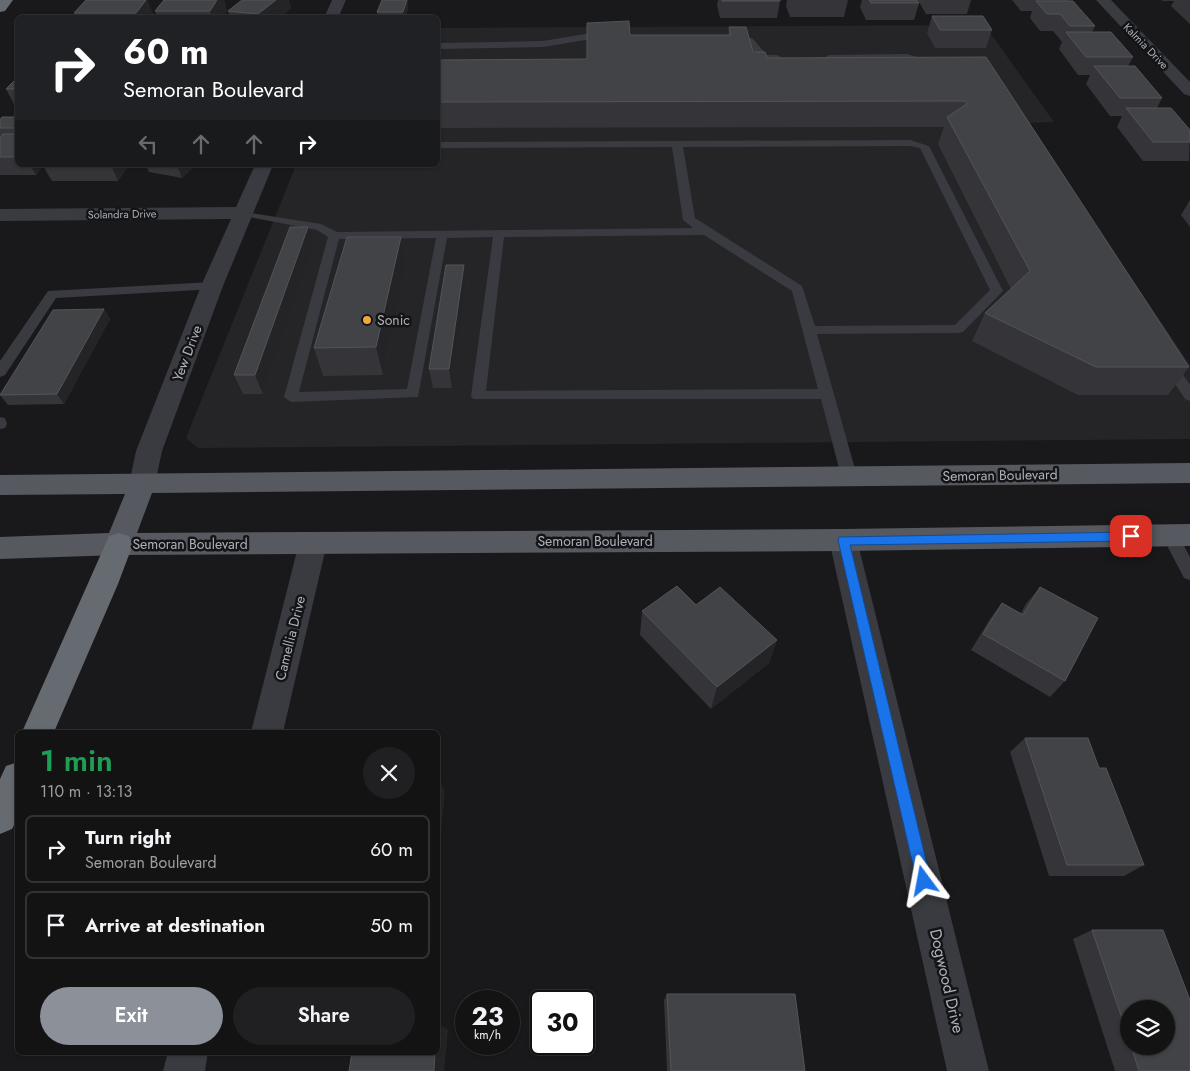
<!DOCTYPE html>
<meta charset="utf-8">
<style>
body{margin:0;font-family:Jost,sans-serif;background:#202022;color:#f1f3f6;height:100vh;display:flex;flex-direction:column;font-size:19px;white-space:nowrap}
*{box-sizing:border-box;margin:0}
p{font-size:16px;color:#9d9ea0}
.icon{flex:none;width:28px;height:28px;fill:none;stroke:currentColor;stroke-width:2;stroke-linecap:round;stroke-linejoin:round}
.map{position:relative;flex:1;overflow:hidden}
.panel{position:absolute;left:15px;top:730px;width:425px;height:325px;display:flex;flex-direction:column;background:#131314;border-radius:8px;box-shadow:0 1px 4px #0004,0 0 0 1px #323234}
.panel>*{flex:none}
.top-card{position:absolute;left:15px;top:15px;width:425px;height:152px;border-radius:8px;box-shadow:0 1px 4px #0004,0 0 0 1px #323234;background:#202124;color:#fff;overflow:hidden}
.tools{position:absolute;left:1120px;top:1000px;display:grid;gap:10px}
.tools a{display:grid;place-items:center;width:55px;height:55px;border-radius:50%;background:#131314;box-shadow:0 1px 4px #0004,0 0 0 1px #323234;font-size:25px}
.speed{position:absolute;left:455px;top:990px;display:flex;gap:10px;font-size:25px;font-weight:700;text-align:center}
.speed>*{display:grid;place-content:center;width:65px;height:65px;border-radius:50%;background:#131314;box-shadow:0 1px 4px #0004,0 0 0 1px #323234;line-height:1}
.speed small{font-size:12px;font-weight:400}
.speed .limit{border:2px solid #111;border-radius:8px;background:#fff;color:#111}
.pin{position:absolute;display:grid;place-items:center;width:42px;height:42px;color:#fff;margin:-21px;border-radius:10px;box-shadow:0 2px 8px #0006}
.me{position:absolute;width:55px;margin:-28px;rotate:347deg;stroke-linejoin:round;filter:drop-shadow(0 0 4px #0008)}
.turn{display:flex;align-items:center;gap:18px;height:105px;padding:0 25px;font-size:22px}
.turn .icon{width:65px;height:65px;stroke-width:2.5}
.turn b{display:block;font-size:35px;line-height:42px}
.lanes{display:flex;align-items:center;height:48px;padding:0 25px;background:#0003;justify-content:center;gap:25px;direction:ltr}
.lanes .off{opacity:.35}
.round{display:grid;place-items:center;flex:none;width:52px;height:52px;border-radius:26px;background:#202022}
.summary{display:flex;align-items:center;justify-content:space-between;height:85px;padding:0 25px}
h1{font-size:30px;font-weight:600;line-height:38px;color:#1e9e55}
.cta{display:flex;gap:10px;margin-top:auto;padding:10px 25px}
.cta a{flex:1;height:58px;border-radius:30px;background:#8c9099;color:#fff;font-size:20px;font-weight:600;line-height:58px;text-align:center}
.cta a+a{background:#202022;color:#f1f3f6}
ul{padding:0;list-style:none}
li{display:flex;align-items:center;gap:15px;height:68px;margin:0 10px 8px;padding:0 15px;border:2px solid #323234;border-radius:8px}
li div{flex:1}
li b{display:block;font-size:19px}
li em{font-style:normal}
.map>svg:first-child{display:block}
.built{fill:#252528}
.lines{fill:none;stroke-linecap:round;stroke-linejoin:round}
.lane{fill:#3a3b40;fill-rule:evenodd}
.street{fill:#3a3b40;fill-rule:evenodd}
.primary{fill:#56595f;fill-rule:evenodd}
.highway{fill:#666a71;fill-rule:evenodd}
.wall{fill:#353539;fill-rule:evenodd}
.shaded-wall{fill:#242427}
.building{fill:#424347;stroke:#525459}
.route{fill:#1a73e8;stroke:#114b97}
.poi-dot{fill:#eea83e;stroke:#141416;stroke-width:2}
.labels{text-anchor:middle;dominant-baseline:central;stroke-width:5;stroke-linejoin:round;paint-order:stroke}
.far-street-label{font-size:11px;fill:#acb1ba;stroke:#141416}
.poi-label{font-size:14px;fill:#acb1ba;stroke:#141416;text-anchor:start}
.street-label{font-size:14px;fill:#acb1ba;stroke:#141416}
.near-street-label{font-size:16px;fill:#acb1ba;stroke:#141416}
</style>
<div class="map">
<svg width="1190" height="1071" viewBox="0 0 1190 1071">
<rect width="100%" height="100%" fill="#19191b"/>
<path class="built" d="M 965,25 L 986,27 L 1054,122 L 1027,123 L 1190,365 L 1190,439 L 198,448 L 186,438 L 296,165 L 438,165 L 438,28 Z"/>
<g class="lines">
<path class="lane" d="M 585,34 L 608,35 L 612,38 L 608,41 L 585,40 L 543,47 L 438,49 L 438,43 L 543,41 Z
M 730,37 L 752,38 L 767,55 L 777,55 L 782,58 L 777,61 L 761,60 L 747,43 L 727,42 L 726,40 Z
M 907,54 L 934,62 L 929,65 L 907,60 L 829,61 L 824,58 L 829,55 Z
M 910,140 L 929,146 L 1003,291 L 963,332 L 958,333 L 817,334 L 857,476 L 854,480 L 844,480 L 841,476 L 821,399 L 473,399 L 471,396 L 493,237 L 447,238 L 418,397 L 291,402 L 284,397 L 328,237 L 317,230 L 239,215 L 239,211 L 321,224 L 337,232 L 693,228 L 683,220 L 672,147 L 438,148 L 438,142 ZM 910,146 L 920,148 L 990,290 L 955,325 L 815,326 L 802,286 L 695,218 L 683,147 ZM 704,235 L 792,291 L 818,389 L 486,391 L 504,237 ZM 436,238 L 407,389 L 299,392 L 339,239 Z
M 212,282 L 216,283 L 218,286 L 216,289 L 56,298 L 5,375 L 0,377 L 0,361 L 48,291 Z
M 1168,358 L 1173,360 L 1190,385 L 1190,401 L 1185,399 L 1161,363 Z
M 0,417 L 5,418 L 7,424 L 5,428 L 0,429 Z
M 1170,530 L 1176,531 L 1190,557 L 1190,580 L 1184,578 L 1162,536 L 1164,531 Z"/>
<path class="street" d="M 332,0 L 346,0 L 338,18 L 324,18 Z
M 1096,0 L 1111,0 L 1190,82 L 1190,96 L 1184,94 Z
M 255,165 L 273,165 L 223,286 L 162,451 L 155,484 L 151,491 L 142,494 L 133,491 L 129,484 L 136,451 L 201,286 L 231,219 L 0,221 L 0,209 L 236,207 Z
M 843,529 L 853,532 L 857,540 L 989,1071 L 947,1071 L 829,540 L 833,532 Z
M 313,532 L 323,535 L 327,543 L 283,732 L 251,732 L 299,543 L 303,535 Z
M 168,1052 L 208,1052 L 205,1071 L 163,1071 Z"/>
<path class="primary" d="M 1190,463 L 1190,483 L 152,493 L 137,533 L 843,529 L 1190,524 L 1190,546 L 843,551 L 119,555 L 0,559 L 0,537 L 109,533 L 125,494 L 0,495 L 0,475 Z"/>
<path class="highway" d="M 0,0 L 13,0 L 5,11 L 0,12 Z
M 119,533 L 129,536 L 133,544 L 118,584 L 54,732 L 22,732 L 109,536 Z
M 18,762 L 18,817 L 12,829 L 0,834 L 0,779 L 6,766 Z"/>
</g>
<path class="wall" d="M 86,0 L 147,0 L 154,16 L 153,18 L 76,18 L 74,13 Z
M 164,0 L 224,0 L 227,11 L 222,18 L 158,18 L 155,11 Z
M 242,0 L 289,0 L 291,8 L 280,18 L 230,18 L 228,11 Z
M 407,0 L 408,9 L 405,18 L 378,18 L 377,12 Z
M 718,0 L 780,0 L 780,1 L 777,18 L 720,18 L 717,5 Z
M 787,0 L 848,0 L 844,17 L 790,17 L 786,6 Z
M 862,0 L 917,0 L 919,3 L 914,20 L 866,20 L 860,7 Z
M 918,0 L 971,0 L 967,14 L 926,14 Z
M 1012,0 L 1069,0 L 1069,1 L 1095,26 L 1092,32 L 1133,57 L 1128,66 L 1162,98 L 1157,108 L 1190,130 L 1189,161 L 1143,161 L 1117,127 L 1122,116 L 1110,116 L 1086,84 L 1090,75 L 1078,75 L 1059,49 L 1062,42 L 1053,31 L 1040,31 L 1030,18 L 1032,11 L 1021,11 Z
M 1161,0 L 1190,0 L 1190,24 L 1171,6 L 1174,1 L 1163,1 Z
M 932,16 L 992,30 L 986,48 L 935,48 L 927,33 Z
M 729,27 L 753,52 L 767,58 L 986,57 L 1189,367 L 1168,395 L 1078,395 L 972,341 L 985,313 L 1011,289 L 938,144 L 944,127 L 438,128 L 438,60 L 587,59 L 630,35 L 728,35 Z
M 18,77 L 18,108 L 16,108 L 6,89 Z
M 18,117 L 18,165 L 129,165 L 118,181 L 52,181 L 43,166 L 36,175 L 0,175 L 0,120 Z
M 146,165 L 196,165 L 182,178 L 149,172 Z
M 1190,200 L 1190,227 L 1181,215 Z
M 401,237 L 407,265 L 383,375 L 323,376 L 314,348 Z
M 314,246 L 263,394 L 243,394 L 234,375 Z
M 464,265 L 467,284 L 452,388 L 433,388 L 429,369 Z
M 104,309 L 110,319 L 64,404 L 8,405 L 0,395 Z
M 1040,587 L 1065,681 L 1050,697 L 971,650 L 990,619 L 1002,603 L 1021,613 L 1026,604 Z
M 696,605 L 777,640 L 769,663 L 711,709 L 640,635 L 642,611 Z
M 1025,738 L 1144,865 L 1124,876 L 1049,876 L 1010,752 Z
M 1092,930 L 1190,1071 L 1115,1071 L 1073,939 ZM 1129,1009 L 1166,1046 L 1129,1046 Z
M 667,994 L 805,1071 L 667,1071 L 664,1000 Z"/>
<path class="shaded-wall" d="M 146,0 L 147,0 L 154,16 L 153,18 L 138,18 L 136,13 Z
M 217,0 L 224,0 L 227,11 L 222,18 L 212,18 L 210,11 Z
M 276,0 L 289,0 L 291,8 L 280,18 L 259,18 L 258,14 Z
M 407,0 L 408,9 L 405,18 L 404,18 L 403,12 Z
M 30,165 L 43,165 L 43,166 L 36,175 Z
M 111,165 L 129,165 L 118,181 Z
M 177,165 L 196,165 L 182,178 Z
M 308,227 L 314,246 L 263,394 L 255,375 Z
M 401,237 L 407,265 L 383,375 L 376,347 Z
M 464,265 L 467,284 L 452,388 L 449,369 Z
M 104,309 L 110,319 L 64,404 L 57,394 Z
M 777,640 L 769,663 L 711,709 L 717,687 Z
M 440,779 L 445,792 L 438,863 L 438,800 Z
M 438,1023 L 448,1030 L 444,1071 L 434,1071 L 435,1052 L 438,1052 Z"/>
<path class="building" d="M 86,0 L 146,0 L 136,13 L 74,13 Z
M 164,0 L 217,0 L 210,11 L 155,11 Z
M 242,0 L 276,0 L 258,14 L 228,11 Z
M 382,0 L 407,0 L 403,12 L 377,12 Z
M 722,0 L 780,0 L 780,1 L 722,1 Z
M 869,0 L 917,0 L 919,3 L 871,3 Z
M 1036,1 L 1073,1 L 1095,26 L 1070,26 L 1060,14 L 1047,14 Z
M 932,16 L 983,16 L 992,30 L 940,30 Z
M 629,21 L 630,35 L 731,35 L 729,27 L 746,27 L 753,52 L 765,52 L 767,58 L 986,57 L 1189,367 L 1096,367 L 985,313 L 1030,271 L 947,117 L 967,104 L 965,101 L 438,102 L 438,60 L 587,59 L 587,23 Z
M 1066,32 L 1111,32 L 1133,57 L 1086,57 Z
M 1094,66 L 1135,66 L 1162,98 L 1120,98 Z
M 18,77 L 18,89 L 6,89 Z
M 1126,108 L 1171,108 L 1190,130 L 1190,142 L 1153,142 Z
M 2,117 L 18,117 L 18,128 L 0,128 L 0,120 Z
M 3,134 L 18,134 L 18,157 L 0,157 L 0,138 Z
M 290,227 L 308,227 L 255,375 L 234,375 Z
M 347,237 L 401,237 L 376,347 L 314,348 Z
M 446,265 L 464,265 L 449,369 L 429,369 Z
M 104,309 L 57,394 L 0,395 L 53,310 Z
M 677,586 L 696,605 L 720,587 L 777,640 L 717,687 L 642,611 Z
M 1040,587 L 1098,618 L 1065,681 L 983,634 L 1002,603 L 1023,615 Z
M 1025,738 L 1088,738 L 1099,768 L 1106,768 L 1144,865 L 1067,865 Z
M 438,779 L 440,779 L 438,800 Z
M 1092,930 L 1163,930 L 1190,1000 L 1190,1071 L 1139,1071 L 1131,1046 L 1166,1046 L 1166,1009 L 1129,1009 L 1129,1039 Z
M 667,994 L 795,994 L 805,1071 L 671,1071 Z
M 352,1052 L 435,1052 L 434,1071 L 349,1071 Z"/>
<path class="route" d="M 1131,532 L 1137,536 L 1131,541 L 850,545 L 931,881 L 929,887 L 924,889 L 918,887 L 838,540 L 839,537 Z"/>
<circle class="poi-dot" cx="367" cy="320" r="5"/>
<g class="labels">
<g class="far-street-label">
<text transform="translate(1146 46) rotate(46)">Kalmia Drive</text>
<text transform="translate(122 214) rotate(-1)">Solandra Drive</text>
</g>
<g class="poi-label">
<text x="377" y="320">Sonic</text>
</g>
<g class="street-label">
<text transform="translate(187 353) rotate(-69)">Yew Drive</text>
<text transform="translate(1000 475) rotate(-1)">Semoran Boulevard</text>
<text x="595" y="541">Semoran Boulevard</text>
<text x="190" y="544">Semoran Boulevard</text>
<text transform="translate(290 638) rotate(-76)">Camellia Drive</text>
</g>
<g class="near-street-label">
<text transform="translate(947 981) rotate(77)">Dogwood Drive</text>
</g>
</g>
</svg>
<div class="tools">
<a><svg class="icon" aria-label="layers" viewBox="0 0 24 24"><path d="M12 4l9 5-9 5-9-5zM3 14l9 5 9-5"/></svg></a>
</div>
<div class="speed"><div>23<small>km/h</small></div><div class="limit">30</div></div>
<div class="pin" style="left:1131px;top:536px;background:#d93025"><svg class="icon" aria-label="arrive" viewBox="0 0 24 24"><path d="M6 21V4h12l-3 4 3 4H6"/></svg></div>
<svg class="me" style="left:924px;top:881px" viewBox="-20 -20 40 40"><path d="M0-17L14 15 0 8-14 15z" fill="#1a73e8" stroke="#fff" stroke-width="4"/></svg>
<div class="top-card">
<div class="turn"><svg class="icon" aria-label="right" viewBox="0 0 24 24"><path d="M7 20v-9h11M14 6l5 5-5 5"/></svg><div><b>60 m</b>Semoran Boulevard</div></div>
<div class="lanes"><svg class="icon off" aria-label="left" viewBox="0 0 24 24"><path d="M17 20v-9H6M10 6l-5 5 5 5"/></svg><svg class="icon off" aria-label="ahead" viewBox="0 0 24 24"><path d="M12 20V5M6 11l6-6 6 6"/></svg><svg class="icon off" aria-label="ahead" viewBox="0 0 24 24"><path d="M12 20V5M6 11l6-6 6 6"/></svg><svg class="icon" aria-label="right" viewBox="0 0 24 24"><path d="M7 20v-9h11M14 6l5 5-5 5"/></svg></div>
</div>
<section class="panel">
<div class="summary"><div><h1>1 min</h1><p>110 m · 13:13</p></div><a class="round"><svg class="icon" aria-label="close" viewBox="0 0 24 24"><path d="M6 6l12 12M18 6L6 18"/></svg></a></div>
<ul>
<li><svg class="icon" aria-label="right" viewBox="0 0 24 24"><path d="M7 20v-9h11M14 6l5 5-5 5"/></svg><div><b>Turn right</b><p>Semoran Boulevard</p></div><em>60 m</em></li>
<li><svg class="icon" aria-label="arrive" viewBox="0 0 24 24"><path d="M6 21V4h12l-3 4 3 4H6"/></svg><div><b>Arrive at destination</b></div><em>50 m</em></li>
</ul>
<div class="cta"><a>Exit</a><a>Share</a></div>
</section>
</div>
